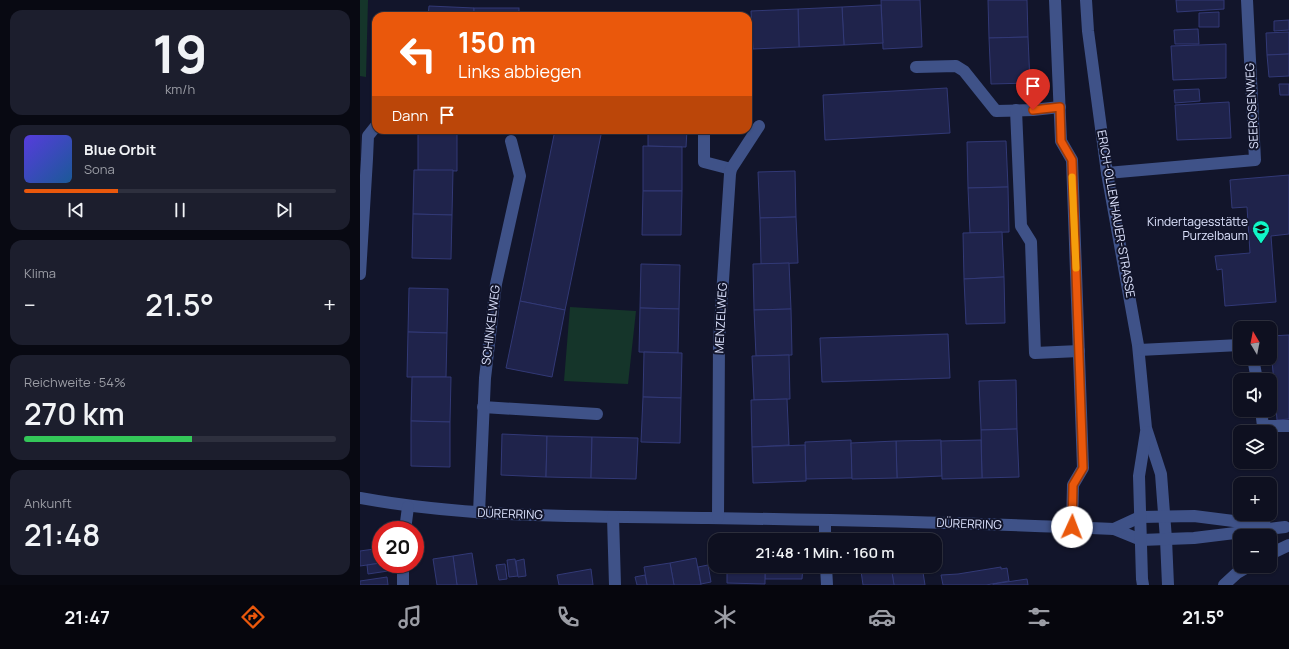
<!DOCTYPE html>
<html lang="de">
<head>
<meta charset="utf-8">
<style>
  :root { --surface:#0e1020; --page:#1c1e2d; --text:#f1f3f6; --muted:#9b9da5; --line:#2e303e; --accent:#ea580c }
  body { margin:0; font-family:Manrope,sans-serif; background:var(--page); color:var(--text); height:100vh; display:flex; flex-direction:column; font-size:15px; white-space:nowrap }
  * { box-sizing:border-box; margin:0 }
  p { font-size:13px; color:var(--muted) }
  .icon { flex:none; width:22px; height:22px; fill:none; stroke:currentColor; stroke-width:2; stroke-linecap:round; stroke-linejoin:round }
  .map { position:relative; flex:1; overflow:hidden }
  .side { display:flex; flex-direction:column; gap:10px; padding:10px; background:#080912; width:360px }
  .side>* { flex:none }
  .top-card { position:absolute; left:12px; top:12px; width:380px; height:122px; border-radius:12px; box-shadow:0 1px 3px #0004,0 0 0 1px var(--line); background:#ea580c; color:#fff; overflow:hidden }
  .needle { width:26px; rotate:350deg }
  .buttons { position:absolute; left:873px; top:321px; display:grid; gap:8px }
  .buttons a { display:grid; place-items:center; width:44px; height:44px; border-radius:8px; background:var(--surface); box-shadow:0 1px 3px #0004,0 0 0 1px var(--line); font-size:20px }
  .speed { position:absolute; left:12px; top:521px; display:flex; gap:8px; font-size:20px; font-weight:700; text-align:center }
  .speed>* { display:grid; place-content:center; width:52px; height:52px; border-radius:50%; background:var(--surface); box-shadow:0 1px 3px #0004,0 0 0 1px var(--line); line-height:1 }
  .speed .limit { border:6px solid #d22; background:#fff; color:#111 }
  .pin { position:absolute; display:grid; place-items:center; width:34px; height:34px; color:#fff; margin:-41px -17px; border-radius:50% 50% 50% 0; rotate:-45deg; box-shadow:0 0 4px #0007 }
  .pin .icon { rotate:45deg }
  .me { position:absolute; width:44px; margin:-22px; rotate:2deg; stroke-linejoin:round; filter:drop-shadow(0 0 3px #0008) }
  .turn { display:flex; align-items:center; gap:14px; height:84px; padding:0 20px; font-size:18px }
  .turn .icon { width:52px; height:52px; stroke-width:2.5 }
  .turn b { display:block; font-size:28px; line-height:34px }
  .then { display:flex; align-items:center; height:38px; padding:0 20px; background:#0003; gap:8px; font-size:15px }
  .big { font-size:30px; font-weight:600; line-height:1.1 }
  .side .tile { flex:1; display:flex; flex-direction:column; justify-content:center; gap:6px; min-width:0; padding:0 14px; border-radius:12px; background:var(--page) }
  .side .dial { align-items:center; gap:0 }
  .dial b { font-size:52px; line-height:1 }
  .song { display:flex; align-items:center; gap:12px }
  .cover { width:48px; height:48px; border-radius:6px; background:linear-gradient(135deg,hsl(250 70% 55%),hsl(210 70% 35%)) }
  .played { height:4px; border-radius:2px; background:linear-gradient(90deg,var(--accent) 30%,var(--line) 30%) }
  .keys { display:flex; justify-content:space-around; direction:ltr }
  .heat { display:flex; justify-content:space-between; align-items:center; font-size:22px; direction:ltr }
  .charge { height:6px; border-radius:3px; background:linear-gradient(90deg,#34c759 54%,var(--line) 0) }
  .trip { position:absolute; left:348px; top:533px; width:234px; height:40px; border-radius:12px; background:var(--surface); box-shadow:0 1px 3px #0004,0 0 0 1px var(--line); font-weight:600; line-height:40px; text-align:center }
  .menu { display:flex; height:64px; justify-content:space-around; align-items:center; background:#06060d; color:var(--muted) }
  .menu .icon { width:28px; height:28px }
  .menu .current { color:var(--accent) }
  .menu b { font-size:18px; color:var(--text) }
  main { display:flex; flex:1; min-height:0 }
  .map>svg:first-child { display:block }
  .green { fill:#15352a }
  .building { fill:#1f234b; stroke:#323976 }
  .lines { fill:none; stroke-linecap:round; stroke-linejoin:round }
  .minor { stroke:#3f5288; stroke-width:12 }
  .route-casing { stroke:#983908; stroke-width:10 }
  .route { stroke:#ea580c; stroke-width:7 }
  .slow { stroke:#f59e0b; stroke-width:7 }
  .labels { text-anchor:middle; stroke-width:4; stroke-linejoin:round; paint-order:stroke }
  .street-label { font-size:12px; fill:#dde3fe; stroke:#12152b }
  .poi-label { font-size:12px; fill:#dde3fe; stroke:#12152b; text-anchor:end }
</style>
</head>
<body>
<main>
<section class="side">
<div class="tile dial"><b>19</b><p>km/h</p></div>
<div class="tile">
<div class="song"><i class="cover"></i><div><b>Blue Orbit</b><p>Sona</p></div></div>
<div class="played"></div>
<div class="keys"><svg class="icon" aria-label="previous" viewBox="0 0 24 24"><path d="M18 5L8 12l10 7zM5 5v14"/></svg><svg class="icon" aria-label="pause" viewBox="0 0 24 24"><path d="M8 5v14M16 5v14"/></svg><svg class="icon" aria-label="next" viewBox="0 0 24 24"><path d="M6 5l10 7-10 7zM19 5v14"/></svg></div>
</div>
<div class="tile"><p>Klima</p>
<div class="heat"><a>−</a><b class="big">21.5°</b><a>+</a></div>
</div>
<div class="tile"><p>Reichweite · 54%</p><b class="big">270 km</b><div class="charge"></div></div>
<div class="tile"><p>Ankunft</p><b class="big">21:48</b></div>
</section>
<div class="map">
<svg width="929" height="585" viewBox="0 0 929 585">
  <rect width="100%" height="100%" fill="#12152b"/>
  <g class="green">
    <polygon points="0,0 8,0 6,77 0,76"/>
    <polygon points="210,307 276,311 268,384 204,381"/>
  </g>
  <g class="building">
    <polygon points="521,0 560,0 562,47 523,49"/>
    <polygon points="628,0 667,0 668,37 629,38"/>
    <polygon points="816,0 864,0 864,9 817,12"/>
    <polygon points="521,5 523,43 484,45 482,7"/>
    <polygon points="69,6 114,8 114,16 68,16"/>
    <polygon points="482,7 484,45 439,47 438,9"/>
    <rect x="114" y="8" width="45" height="8"/>
    <polygon points="438,9 439,47 393,49 391,11"/>
    <polygon points="859,12 859,27 839,27 839,13"/>
    <polygon points="929,20 929,30 914,31 914,21"/>
    <polygon points="838,29 839,44 815,44 814,30"/>
    <polygon points="929,32 929,54 907,55 906,33"/>
    <polygon points="668,37 670,83 631,84 629,38"/>
    <polygon points="866,44 866,78 813,80 811,46"/>
    <polygon points="929,54 929,76 909,77 907,55"/>
    <polygon points="919,84 929,84 929,95 920,95"/>
    <polygon points="587,88 590,133 465,140 463,95"/>
    <polygon points="839,89 840,101 815,103 814,90"/>
    <polygon points="869,102 871,138 817,140 815,105"/>
    <polygon points="58,130 97,130 97,171 58,170"/>
    <polygon points="195,130 242,130 205,310 160,301"/>
    <polygon points="288,130 327,130 326,147 288,146"/>
    <polygon points="646,141 648,187 608,188 607,142"/>
    <polygon points="283,146 322,147 322,191 283,191"/>
    <polygon points="54,170 93,170 92,215 53,214"/>
    <polygon points="435,171 436,217 400,218 398,172"/>
    <polygon points="929,175 929,234 911,236 916,302 865,306 862,269 857,270 855,256 890,253 887,207 872,208 870,180"/>
    <polygon points="648,187 649,232 610,233 608,188"/>
    <polygon points="283,191 322,191 321,235 282,235"/>
    <polygon points="53,214 92,215 91,259 52,258"/>
    <polygon points="436,217 438,263 401,264 400,218"/>
    <polygon points="642,232 644,277 604,279 603,233"/>
    <polygon points="429,263 431,309 394,310 393,264"/>
    <polygon points="281,264 320,265 319,309 280,308"/>
    <polygon points="644,277 645,323 606,324 604,279"/>
    <polygon points="49,288 88,289 87,333 48,332"/>
    <polygon points="160,301 205,310 192,377 146,368"/>
    <polygon points="280,308 319,309 318,353 279,352"/>
    <polygon points="431,309 432,355 396,356 394,310"/>
    <polygon points="48,332 87,333 86,377 47,377"/>
    <polygon points="588,334 590,378 462,382 460,338"/>
    <polygon points="929,335 929,419 917,420 910,336"/>
    <polygon points="284,352 322,353 321,398 283,397"/>
    <polygon points="429,355 430,399 394,400 392,356"/>
    <polygon points="52,377 91,377 90,422 51,421"/>
    <polygon points="656,380 657,429 621,430 619,381"/>
    <polygon points="283,397 321,398 320,443 281,442"/>
    <polygon points="427,399 429,445 392,447 391,400"/>
    <polygon points="51,421 90,422 90,467 51,466"/>
    <polygon points="657,429 659,477 622,478 621,430"/>
    <polygon points="142,434 187,436 186,477 141,475"/>
    <polygon points="187,436 232,437 231,478 186,477"/>
    <polygon points="232,437 278,438 276,479 231,478"/>
    <polygon points="491,440 492,478 446,479 445,442"/>
    <polygon points="581,440 582,476 537,478 536,441"/>
    <polygon points="621,440 622,478 582,479 581,441"/>
    <polygon points="536,441 537,478 492,479 491,443"/>
    <polygon points="445,445 446,481 393,483 392,447"/>
    <polygon points="21,548 21,563 0,566 0,551"/>
    <polygon points="112,553 117,585 97,585 93,556"/>
    <polygon points="93,556 97,585 77,585 73,559"/>
    <polygon points="336,558 341,585 314,585 310,563"/>
    <polygon points="155,559 158,576 149,577 147,560"/>
    <polygon points="164,559 166,576 158,577 156,561"/>
    <polygon points="21,563 21,564 27,564 28,571 8,574 7,565"/>
    <polygon points="310,563 314,585 287,585 284,567"/>
    <polygon points="145,564 147,579 139,580 136,565"/>
    <polygon points="348,565 351,582 341,584 338,567"/>
    <polygon points="405,566 443,566 442,579 405,579"/>
    <polygon points="531,566 562,566 565,585 534,585"/>
    <polygon points="531,566 534,585 503,585 501,571"/>
    <polygon points="641,567 641,569 647,568 649,581 626,585 583,585 581,575 598,574"/>
    <polygon points="367,568 405,569 405,584 367,583"/>
    <polygon points="231,569 233,585 199,585 197,575"/>
    <polygon points="285,575 287,585 277,585 275,577"/>
    <polygon points="27,577 28,585 0,585 0,581"/>
    <polygon points="667,579 668,585 633,585 633,584"/>
  </g>
  <g class="lines">
    <g class="minor">
      <polyline points="695,0 701,141 712,160 723,468 713,485 712,527"/>
      <polyline points="726,0 728,31 747,173 778,345 786,428 801,474 806,539 808,585"/>
      <polyline points="556,67 596,66 604,71 636,111 673,110 700,107"/>
      <polyline points="656,110 661,226 671,242 675,353 719,351"/>
      <polyline points="344,130 344,162 371,169"/>
      <polyline points="747,173 895,160 887,0"/>
      <polyline points="0,274 7,159 8,136 16,126"/>
      <polyline points="779,350 880,345"/>
      <polyline points="893,358 897,380"/>
      <polyline points="123,407 237,414"/>
      <polyline points="901,410 903,426 929,426"/>
      <path d="M0 498C115 519 232 516 348 518 483 520 618 523 754 529L781 540 834 538 925 527"/>
      <polyline points="119,513 125,378 136,284 160,176 151,141"/>
      <polyline points="253,517 255,585"/>
      <polyline points="358,518 359,341 370,174 371,169 399,126"/>
      <polyline points="754,529 780,517 834,516 905,525"/>
      <polyline points="45,530 48,507"/>
      <polyline points="465,540 465,520"/>
      <polyline points="910,554 929,545"/>
      <polyline points="466,566 467,585"/>
      <polyline points="43,585 43,564"/>
      <polyline points="783,585 782,579 779,476 786,432"/>
      <polyline points="864,585 877,573 889,566"/>
    </g>
  </g>
  <g class="lines">
    <g class="route-casing">
      <polyline id="route" points="673,110 700,107 701,141 712,160 723,468 713,485 712,527"/>
    </g>
    <use href="#route" class="route"/>
    <polyline class="slow" points="712,177 716,268"/>
  </g>
  <defs>
    <g id="school-pin" transform="scale(0.9)"><path d="M0 17L-7.5 6A9.5 9.5 0 1 1 7.5 6Z" fill="#10f7c8" stroke="#12152b"/><path d="M0-5L7-2L0 1L-7-2ZM-4 1L0 2.5L4 1V4Q0 6-4 4Z" fill="#111"/></g>
  </defs>
  <g fill-rule="evenodd">
    <use href="#school-pin" x="901" y="229"/>
  </g>
  <g class="labels">
    <g class="street-label">
      <text transform="translate(892 106) rotate(-93)" y="4">SEEROSENWEG</text>
      <text transform="translate(756 214) rotate(80)" y="4">ERICH-OLLENHAUER-STRASSE</text>
      <text transform="translate(361 318) rotate(-87)" y="4">MENZELWEG</text>
      <text transform="translate(131 325) rotate(-83)" y="4">SCHINKELWEG</text>
      <text transform="translate(150 514) rotate(2)" y="4">DÜRERRING</text>
      <text transform="translate(609 524) rotate(2)" y="4">DÜRERRING</text>
    </g>
    <g class="poi-label">
      <text x="888" y="226">Kindertagesstätte<tspan x="888" dy="14">Purzelbaum</tspan></text>
    </g>
  </g>
</svg>
<div class="buttons">
<a><svg class="needle" viewBox="-14 -14 28 28"><path d="M0-13l5 13h-10z" fill="#e53935"/><path d="M0 13l5-13h-10z" fill="#9b9da5"/></svg></a>
<a><svg class="icon" aria-label="sound" viewBox="0 0 24 24"><path d="M4 9h4l5-4v14l-5-4H4zM17 9q2 3 0 6"/></svg></a>
<a><svg class="icon" aria-label="layers" viewBox="0 0 24 24"><path d="M12 4l9 5-9 5-9-5zM3 14l9 5 9-5"/></svg></a>
<a>+</a>
<a>−</a>
</div>
<div class="speed"><div class="limit">20</div></div>
<div class="pin" style="left:673px;top:110px;background:#d93025"><svg class="icon" aria-label="arrive" viewBox="0 0 24 24"><path d="M6 21V4h12l-3 4 3 4H6"/></svg></div>
<svg class="me" style="left:712px;top:527px" viewBox="-20 -20 40 40"><circle r="19" fill="#fff"/><path d="M0-13L10 11 0 6-10 11z" fill="#ea580c"/></svg>
<div class="trip">21:48 · 1 Min. · 160 m</div>
<div class="top-card">
<div class="turn"><svg class="icon" aria-label="left" viewBox="0 0 24 24"><path d="M17 20v-9H6M10 6l-5 5 5 5"/></svg><div><b>150 m</b>Links abbiegen</div></div>
<div class="then">Dann<svg class="icon" aria-label="arrive" viewBox="0 0 24 24"><path d="M6 21V4h12l-3 4 3 4H6"/></svg></div>
</div>
</div>
</main>
<nav class="menu">
<b>21:47</b>
<svg class="icon current" aria-label="directions" viewBox="0 0 24 24"><path d="M12 3l9 9-9 9-9-9zM9 14v-3h6M13 9l2 2-2 2"/></svg>
<svg class="icon" aria-label="music" viewBox="0 0 24 24"><path d="M9 18V5l10-2v13"/><circle cx="6" cy="18" r="3"/><circle cx="16" cy="16" r="3"/></svg>
<svg class="icon" aria-label="phone" viewBox="0 0 24 24"><path d="M5 4h4l2 5-3 2q2 4 5 5l2-3 5 2v4C11 20 4 13 5 4z"/></svg>
<svg class="icon" aria-label="climate" viewBox="0 0 24 24"><path d="M12 3v18M4 7l16 10M4 17L20 7"/></svg>
<svg class="icon" aria-label="car" viewBox="0 0 24 24"><path d="M5 17H2v-5l4-1 3-4h7l3 4 3 1v5h-3M9 17h6M6 11h13"/><circle cx="7" cy="17" r="2"/><circle cx="17" cy="17" r="2"/></svg>
<svg class="icon" aria-label="filters" viewBox="0 0 24 24"><path d="M4 7h16M4 17h16"/><circle cx="9" cy="7" r="2"/><circle cx="15" cy="17" r="2"/></svg>
<b>21.5°</b>
</nav>
</body>
</html>
